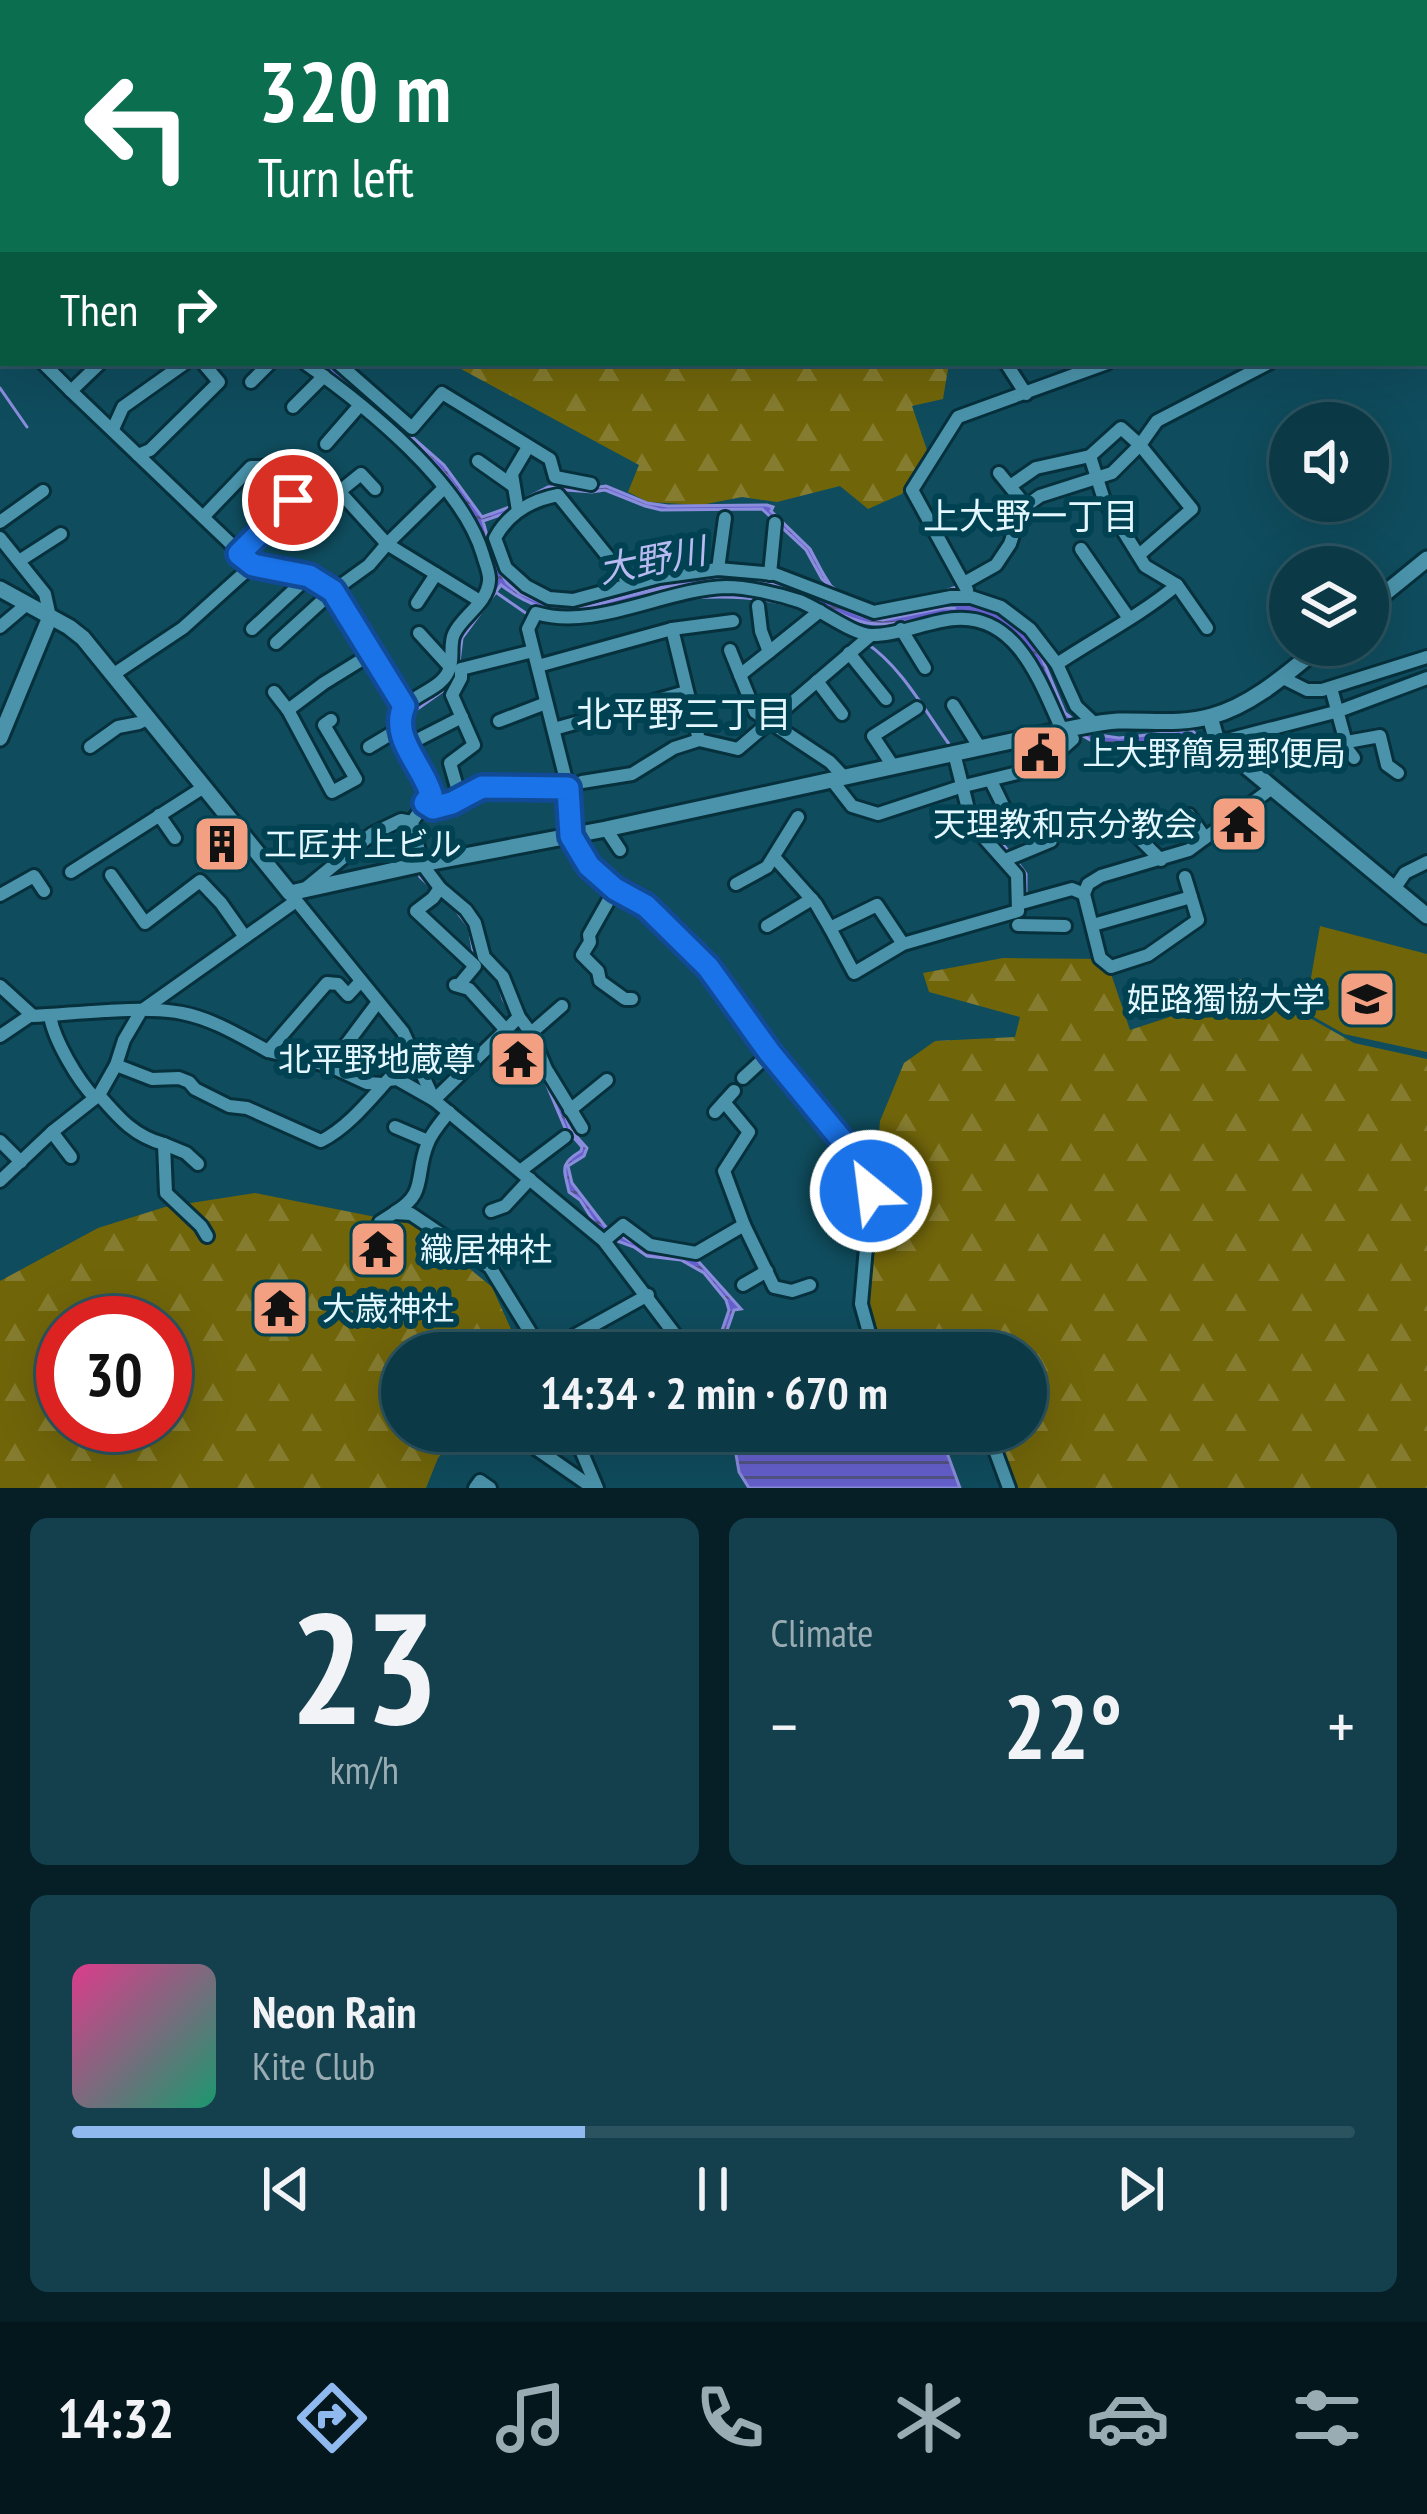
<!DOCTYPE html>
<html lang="en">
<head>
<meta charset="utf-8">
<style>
  :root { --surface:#0b3946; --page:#14404d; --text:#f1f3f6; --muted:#9aacb3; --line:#2b535f; --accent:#90b9f0 }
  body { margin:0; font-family:"PT Sans Narrow","Noto Sans JP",sans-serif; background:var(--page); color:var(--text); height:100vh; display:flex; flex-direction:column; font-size:45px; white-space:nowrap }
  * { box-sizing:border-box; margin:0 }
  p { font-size:39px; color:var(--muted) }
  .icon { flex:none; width:66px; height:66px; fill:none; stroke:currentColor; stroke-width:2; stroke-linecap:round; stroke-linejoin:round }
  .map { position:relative; height:1488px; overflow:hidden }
  .drawer { display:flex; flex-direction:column; gap:30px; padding:30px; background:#061f26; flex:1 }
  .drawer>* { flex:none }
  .banner { position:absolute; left:0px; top:0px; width:1428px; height:366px; box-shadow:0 12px 48px #0002,0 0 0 3px var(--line); background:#0b6e4f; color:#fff; overflow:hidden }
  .buttons { position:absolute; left:1269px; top:402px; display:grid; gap:24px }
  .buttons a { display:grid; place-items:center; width:120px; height:120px; border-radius:50%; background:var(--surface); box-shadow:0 12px 48px #0002,0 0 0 3px var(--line); font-size:60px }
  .speed { position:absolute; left:36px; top:1296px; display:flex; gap:24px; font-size:60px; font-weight:700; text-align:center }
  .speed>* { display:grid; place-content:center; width:156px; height:156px; border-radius:50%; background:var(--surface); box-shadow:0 12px 48px #0002,0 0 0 3px var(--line); line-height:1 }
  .speed .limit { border:18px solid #d22; background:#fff; color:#111 }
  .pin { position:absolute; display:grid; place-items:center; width:102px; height:102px; color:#fff; margin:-51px; border:6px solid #fff; border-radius:50%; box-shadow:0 3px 12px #0007 }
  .me { position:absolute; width:132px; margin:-66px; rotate:331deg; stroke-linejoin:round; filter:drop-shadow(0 0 9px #0008) }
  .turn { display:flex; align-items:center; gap:42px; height:252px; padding:0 60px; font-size:54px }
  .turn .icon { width:156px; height:156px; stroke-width:2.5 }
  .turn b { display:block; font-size:84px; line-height:102px }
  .then { display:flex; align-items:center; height:114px; padding:0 60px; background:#0003; gap:24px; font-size:45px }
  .big { font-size:90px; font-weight:700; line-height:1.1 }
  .drawer .widget { flex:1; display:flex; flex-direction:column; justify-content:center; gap:18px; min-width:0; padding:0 42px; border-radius:18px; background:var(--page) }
  .drawer .dial { align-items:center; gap:0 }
  .dial b { font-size:156px; line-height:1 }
  .song { display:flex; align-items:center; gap:36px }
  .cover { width:144px; height:144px; border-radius:18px; background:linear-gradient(135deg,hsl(330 70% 55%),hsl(160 70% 35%)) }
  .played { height:12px; border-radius:6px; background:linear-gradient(90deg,var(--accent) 40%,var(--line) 40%) }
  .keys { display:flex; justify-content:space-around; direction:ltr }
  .heat { display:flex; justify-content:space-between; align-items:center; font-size:66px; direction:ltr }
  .drawer .tiles { flex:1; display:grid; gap:30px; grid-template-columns:1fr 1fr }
  .widget:last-child { grid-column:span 2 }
  .trip { position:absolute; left:381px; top:1332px; width:666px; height:120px; border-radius:60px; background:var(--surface); box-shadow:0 12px 48px #0002,0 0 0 3px var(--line); font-weight:700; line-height:120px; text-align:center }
  .menu { display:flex; height:192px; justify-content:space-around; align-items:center; background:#04171c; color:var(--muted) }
  .menu .icon { width:84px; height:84px }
  .menu .selected { color:var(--accent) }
  .menu b { font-size:54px; color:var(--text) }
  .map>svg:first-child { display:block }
  .forest { fill:url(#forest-firs); fill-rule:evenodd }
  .green { fill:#71650a }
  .water { fill:url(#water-rules); stroke:#8a8ddc; stroke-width:3 }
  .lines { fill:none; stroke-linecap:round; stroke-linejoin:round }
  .stream { stroke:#8a8ddc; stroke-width:3 }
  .river { stroke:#6560cd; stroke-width:21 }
  .minor-casing { stroke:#06303c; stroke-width:18 }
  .tertiary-casing { stroke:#06303c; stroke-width:21 }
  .minor { stroke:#4a93ab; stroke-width:12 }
  .tertiary { stroke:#4a93ab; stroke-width:15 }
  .route-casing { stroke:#114b97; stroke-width:30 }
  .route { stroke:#1a73e8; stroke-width:21 }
  .labels { text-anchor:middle; stroke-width:12; stroke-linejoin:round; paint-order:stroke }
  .poi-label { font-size:33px; fill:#e2f7ff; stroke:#004152; text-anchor:start }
  .neighbourhood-label { font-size:36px; fill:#e2f7ff; stroke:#004152 }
  .water-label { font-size:36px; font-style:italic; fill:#b8bbf2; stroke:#004152 }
</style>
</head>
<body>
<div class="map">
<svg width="1427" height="1488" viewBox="0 0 1427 1488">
  <defs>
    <pattern id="forest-firs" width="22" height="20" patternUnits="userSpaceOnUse" patternTransform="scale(3)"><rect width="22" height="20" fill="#71650a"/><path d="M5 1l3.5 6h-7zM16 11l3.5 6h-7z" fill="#857c2f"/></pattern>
    <pattern id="water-rules" width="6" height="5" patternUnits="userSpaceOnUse" patternTransform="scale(3)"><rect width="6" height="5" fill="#6560cd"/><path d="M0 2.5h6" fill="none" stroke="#535486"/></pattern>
  </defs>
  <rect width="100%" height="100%" fill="#0f4c5d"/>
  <g class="forest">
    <polygon points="506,0 1427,0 1427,249 1425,251 1425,3 507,3"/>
    <polygon points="450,363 949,363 943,399 912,406 928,453 902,494 868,509 840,486 777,502 742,497 701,505 648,502 628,492 639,465"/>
    <polygon points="1003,958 1106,959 1130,1030 1191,1010 1241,979 1354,1043 1427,1059 1427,1488 1015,1488 994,1431 1026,1431 1026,1353 910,1353 881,1334 864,1309 880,1121 904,1063 935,1041 1015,1037 1020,1017 929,992 923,973"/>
    <path d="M255 1193 416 1225 492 1287 519 1347 515 1353H402V1431H462L438 1458 426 1488H0V1281L98 1228 165 1207ZM63 1323H165V1425H63Z"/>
  </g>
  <polygon class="green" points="1320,926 1427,954 1427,1052 1344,1034 1305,1012"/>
  <g class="water">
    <path d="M319 363H326L338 372 444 465 482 517 507 508 548 487 568 485 592 488 606 486 647 503 668 506 767 505 773 507 771 511 810 549 829 585 822 579 806 550 762 509 661 510 645 506 605 490 592 492 553 489 515 510 483 521 494 561 507 583 519 593 547 605 587 607 693 579 729 577 794 588 862 616 883 620 943 608H975L1011 623 1029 639 1042 658 1065 713 1092 734 1119 738 1192 730 1198 737C1168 737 1125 751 1098 743 1038 725 1055 632 978 614 944 606 912 626 878 624 852 624 826 605 801 596 773 585 741 581 711 582 630 584 579 646 501 585L462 638 458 671 450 686 406 717 407 728 434 782 413 818 418 857 466 913 502 979 561 1102 570 1129 587 1148 584 1156 568 1166 572 1183 605 1226 630 1241 698 1261 741 1309 734 1310C728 1327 724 1348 705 1353L719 1339 729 1310 726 1300 704 1273 681 1260 647 1256 634 1247 617 1241 599 1230 580 1200 569 1192C564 1169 559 1164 581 1151L582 1147 565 1128 529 1043 503 999 497 978 474 956 469 927 457 912 420 877 415 861 410 815 426 791 403 731 404 712C415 705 434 696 441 685 450 670 449 649 459 633 468 619 487 605 489 588 503 501 381 410 319 363Z"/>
    <polygon points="732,1431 939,1431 960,1488 749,1488 739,1472"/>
  </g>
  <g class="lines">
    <g class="stream">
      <polyline points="0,20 3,20"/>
      <polyline points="0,388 27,427"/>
      <polyline points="822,572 831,586 839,592"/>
      <polyline points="494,591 530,616"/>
      <polyline points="940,593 959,586"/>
      <path d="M691 598C732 595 773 597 811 613"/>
      <polyline points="545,621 577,623"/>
      <polyline points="841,629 857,640"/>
      <path d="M866 643C901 666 925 711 949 744"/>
      <polyline points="964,762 967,780"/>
      <polyline points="971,796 979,814 1009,852"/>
      <polyline points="1015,859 1026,874 1026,894"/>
    </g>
    <path class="river" d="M966 610C984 611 1016 627 1027 641"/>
    <g class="minor-casing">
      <g id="minor">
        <polyline points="35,0 37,3"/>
        <polyline points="133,0 135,3"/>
        <polyline points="201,0 203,3"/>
        <polyline points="87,3 91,0"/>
        <polyline points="223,3 229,0"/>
        <polyline points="363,3 366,0"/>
        <polyline points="0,98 3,101"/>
        <polyline points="0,124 3,127"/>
        <polyline points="0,247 3,248"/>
        <polyline points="1425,251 1427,250"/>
        <polyline points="0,304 3,304"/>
        <polyline points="0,321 3,324"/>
        <polyline points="43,363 71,391 100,363"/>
        <path d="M305 363C365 405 462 483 483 555 485 563 490 573 489 581 487 604 462 616 454 634 449 644 454 659 449 670 440 693 404 694 399 719 396 740 424 773 431 794L412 822 422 864 440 888 466 910 475 923 484 957 503 977 519 1017 531 1033 546 1069 582 1128"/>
        <polyline points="338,363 412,428 442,393 550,459 555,477 591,484"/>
        <polyline points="1006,363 1026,394"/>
        <polyline points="251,382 270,363"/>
        <polyline points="71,391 138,455 150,450 219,382 203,363"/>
        <polyline points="293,407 324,376"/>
        <polyline points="113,429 123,407 185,363"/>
        <polyline points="326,444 360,405"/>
        <polyline points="138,455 253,565 309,576 333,591 404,706"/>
        <polyline points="1090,456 1104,500 1145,566 1177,585 1207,628"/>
        <polyline points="478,461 512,485"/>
        <polyline points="999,473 1026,506"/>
        <polyline points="1010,486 1036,468 1090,456 1121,428 1140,445 1192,509 1139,555"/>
        <polyline points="340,491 361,474 375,489"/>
        <polyline points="518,511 512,474 528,447"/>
        <polyline points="203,517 251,467 262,467 293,499"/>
        <polyline points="0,522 43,491"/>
        <polyline points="0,538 45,594 50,617"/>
        <polyline points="1081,549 1128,617"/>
        <polyline points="240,554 317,476 328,479 387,544 444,488"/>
        <polyline points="19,561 61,534"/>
        <polyline points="718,569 725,518"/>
        <polyline points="770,574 775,523"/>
        <polyline points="964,583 996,565 1010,544 1018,519 1026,506 1040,496 1112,473 1140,445 1157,421 1269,363"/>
        <path d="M630 584 558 495C531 500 508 514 495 538L506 568 526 586 549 598 573 600 659 577 718 569 775 574 874 612 951 597H971L1001 607 1030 629 1057 664 1076 706 1095 724"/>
        <polyline points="967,590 912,490 958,417 1107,363"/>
        <polyline points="417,603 436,574"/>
        <polyline points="758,606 761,631 769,652 740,675 755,712 830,762 843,776"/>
        <polyline points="0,627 27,604"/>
        <polyline points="252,629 309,576"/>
        <polyline points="672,629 733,621"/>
        <polyline points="901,629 925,668"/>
        <polyline points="419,633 450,667"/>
        <polyline points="276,643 333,591 369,565 387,544 480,601"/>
        <polyline points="730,650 740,675"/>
        <polyline points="769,652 820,611"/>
        <polyline points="849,653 886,699"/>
        <path d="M1057 664C1096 638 1141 615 1177 585"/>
        <polyline points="538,666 672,629 699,740"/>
        <polyline points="114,674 183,628 253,565"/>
        <polyline points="1281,677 1307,690 1322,690 1427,657"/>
        <polyline points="817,681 842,714"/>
        <polyline points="1331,688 1348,750 1354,758"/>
        <polyline points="274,692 288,710 332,792 356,779 324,725 331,720"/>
        <polyline points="953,705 980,748"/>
        <polyline points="288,710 324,683 371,654"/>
        <polyline points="499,721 546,703"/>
        <polyline points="554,729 686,692"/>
        <polyline points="419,739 462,717"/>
        <polyline points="1219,742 1339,711 1427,678"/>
        <polyline points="1347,742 1380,736 1387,765 1398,773"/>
        <polyline points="90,747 118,727 139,723 149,718"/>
        <polyline points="369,747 399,729"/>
        <polyline points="893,766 873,736 917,708"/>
        <path d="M831 779 852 806 878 814 960 787 1026 771 1052 758 1073 739 1062 730C1041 684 1018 614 955 619 928 621 900 635 873 635 854 636 819 608 799 601 778 594 747 587 726 587 664 589 595 631 536 613L528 629 568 788 571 836 588 865 615 889 646 906 708 967 770 1053 869 1173 871 1191 861 1304 871 1340"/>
        <polyline points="991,781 1013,826"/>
        <polyline points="460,798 450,763 474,745 452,695 461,678 461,669 533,651"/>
        <polyline points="425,803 433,808 452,803 482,787 568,788 582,782 632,774 674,748 699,740 738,749 870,636"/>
        <polyline points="159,815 175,838"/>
        <polyline points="1189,815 1205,838"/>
        <polyline points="1126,825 1161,860"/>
        <polyline points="606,829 620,850"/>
        <polyline points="774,857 816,904 830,928"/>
        <polyline points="1005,860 1051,841"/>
        <polyline points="71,872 204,787"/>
        <polyline points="111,875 145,923 200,881 221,903 245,937"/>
        <polyline points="1185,877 1198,920 1148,955 1111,967 1100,958 1084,894 1088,884 1101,876 1189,850 1272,788"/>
        <polyline points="736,884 767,867 798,817"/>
        <polyline points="306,888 372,834 401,820 412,822"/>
        <polyline points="440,888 433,898 416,911 475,966 460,984"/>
        <polyline points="615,889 589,935 590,942 582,955 598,971 600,981 625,999 632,999"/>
        <polyline points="1394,889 1405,873 1427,862"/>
        <polyline points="290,893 403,1032 434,1100 604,1241 689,1353"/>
        <polyline points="0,895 34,876 44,891"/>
        <polyline points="1018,904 1072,889 1084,894"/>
        <polyline points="1018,925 1065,926"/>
        <polyline points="1093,925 1191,897"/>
        <polyline points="767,926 812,899"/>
        <polyline points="903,944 877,905 830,928 854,973 903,944 1018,911 1017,875 985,839 969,813 954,753"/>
        <polyline points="455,985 469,989 505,1029"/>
        <path d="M0 986 33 1016C75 1014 142 1005 182 1013 213 1019 240 1036 268 1051L327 983 338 984 348 995 361 981"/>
        <path d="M50 1016C54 1040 78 1081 95 1098"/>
        <polyline points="531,1033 562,1006"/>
        <polyline points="0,1036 31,1015"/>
        <polyline points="268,1051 330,1066 367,1083 383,1084"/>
        <path d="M116 1065 152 1079 179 1078 189 1082 195 1089 229 1106 247 1108 321 1141C358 1122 381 1082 413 1055"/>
        <polyline points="330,1066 378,1002"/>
        <polyline points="743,1078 770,1053"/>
        <polyline points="388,1080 397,1079 434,1100 519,1017"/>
        <path d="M99 1095C119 1118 134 1136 164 1144L166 1193 201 1226 207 1236"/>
        <polyline points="724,1102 749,1132 724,1171 744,1225 774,1287 792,1291 810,1285"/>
        <polyline points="570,1110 607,1080"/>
        <polyline points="715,1112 734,1091"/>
        <polyline points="395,1127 428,1141"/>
        <polyline points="52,1132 71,1157"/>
        <polyline points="0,1141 21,1162"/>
        <polyline points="164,1144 186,1153 198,1164"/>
        <polyline points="520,1171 565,1137"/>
        <polyline points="0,1181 52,1132 99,1095 116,1065 124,1040 141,1011 296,901"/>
        <polyline points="491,1211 505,1206 530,1179"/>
        <path d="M395 1212C427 1194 415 1175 427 1145 431 1133 441 1122 449 1112"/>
        <polyline points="380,1222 394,1213 411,1214 490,1267 538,1345 553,1352"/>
        <polyline points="604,1241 623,1225 650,1245 696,1253 744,1225"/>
        <polyline points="743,1285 767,1271"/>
        <polyline points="553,1353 556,1346 648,1295"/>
        <polyline points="801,1353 827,1341 871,1340 892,1353"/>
        <polyline points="511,1431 593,1488"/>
        <polyline points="573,1431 597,1488"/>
        <polyline points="988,1431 1009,1488"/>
        <polyline points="475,1488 480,1481 490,1488"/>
      </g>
    </g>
    <g class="tertiary-casing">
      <g id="tertiary">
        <path d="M0 589 69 627 83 638 290 893 422 864 606 829 1062 730C1080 727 1099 722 1118 721 1149 720 1181 725 1212 716 1253 705 1290 671 1322 645"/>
        <polyline points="1368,607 1427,559"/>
        <polyline points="1210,717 1216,738 1223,747 1427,916"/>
        <polyline points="0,738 50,617"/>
      </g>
    </g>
    <use href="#minor" class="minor"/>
    <use href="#tertiary" class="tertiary"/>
  </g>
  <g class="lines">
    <g class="route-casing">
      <path id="route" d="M293 500 239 554 253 565 309 576 333 591 404 706C390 738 422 764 431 794L425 803 433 808 452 803 482 787 568 788 571 836 589 866 615 889 646 906 708 967 770 1053 869 1173 871 1191"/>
    </g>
    <use href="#route" class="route"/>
  </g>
  <defs>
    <g id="civic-square" transform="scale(3)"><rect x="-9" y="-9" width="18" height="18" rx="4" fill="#f2a081" stroke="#004152"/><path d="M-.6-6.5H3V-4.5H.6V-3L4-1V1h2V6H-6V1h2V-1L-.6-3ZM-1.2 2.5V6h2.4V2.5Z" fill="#111"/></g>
    <g id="temple-square" transform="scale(3)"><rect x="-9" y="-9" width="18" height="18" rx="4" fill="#f2a081" stroke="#004152"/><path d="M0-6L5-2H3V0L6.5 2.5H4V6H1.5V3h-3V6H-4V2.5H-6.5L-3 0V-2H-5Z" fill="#111"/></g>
    <g id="building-square" transform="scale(3)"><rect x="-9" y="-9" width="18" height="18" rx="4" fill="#f2a081" stroke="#004152"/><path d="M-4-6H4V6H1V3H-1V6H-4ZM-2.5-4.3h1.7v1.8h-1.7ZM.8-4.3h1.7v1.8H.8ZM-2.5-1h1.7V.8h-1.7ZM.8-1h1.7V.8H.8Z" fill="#111"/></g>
    <g id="university-square" transform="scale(3)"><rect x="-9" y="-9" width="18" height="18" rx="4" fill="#f2a081" stroke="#004152"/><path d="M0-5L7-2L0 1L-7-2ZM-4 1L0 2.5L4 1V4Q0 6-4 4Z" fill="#111"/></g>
  </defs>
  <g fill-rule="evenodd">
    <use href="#civic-square" x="1040" y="753"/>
    <use href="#temple-square" x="1239" y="824"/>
    <use href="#building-square" x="222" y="844"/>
    <use href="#university-square" x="1367" y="999"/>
    <use href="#temple-square" x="518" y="1059"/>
    <use href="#temple-square" x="378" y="1249"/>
    <use href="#temple-square" x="280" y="1308"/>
  </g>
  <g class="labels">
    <g class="poi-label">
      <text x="1082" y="765">上大野簡易郵便局</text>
      <text x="1197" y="836" text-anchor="end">天理教和京分教会</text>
      <text x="264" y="856">工匠井上ビル</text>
      <text x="1325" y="1011" text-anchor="end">姫路獨協大学</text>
      <text x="476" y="1071" text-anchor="end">北平野地蔵尊</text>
      <text x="420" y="1261">織居神社</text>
      <text x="322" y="1320">大歳神社</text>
    </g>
    <g class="neighbourhood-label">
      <text x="1031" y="529">上大野一丁目</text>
      <text x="684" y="727">北平野三丁目</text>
    </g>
    <g class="water-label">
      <text transform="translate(652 560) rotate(-11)" y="13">大野川</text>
    </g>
  </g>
</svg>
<div class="buttons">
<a><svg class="icon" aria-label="sound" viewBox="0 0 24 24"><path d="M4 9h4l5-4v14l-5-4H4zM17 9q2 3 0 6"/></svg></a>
<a><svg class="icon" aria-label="layers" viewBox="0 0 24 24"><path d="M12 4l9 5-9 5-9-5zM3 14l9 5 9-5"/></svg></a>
</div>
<div class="speed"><div class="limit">30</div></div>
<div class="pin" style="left:293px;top:500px;background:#d93025"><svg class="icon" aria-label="arrive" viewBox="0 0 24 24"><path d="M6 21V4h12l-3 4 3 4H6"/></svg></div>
<svg class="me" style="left:871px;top:1191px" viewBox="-20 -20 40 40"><circle r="17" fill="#1a73e8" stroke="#fff" stroke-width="3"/><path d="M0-11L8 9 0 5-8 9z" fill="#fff"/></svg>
<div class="trip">14:34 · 2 min · 670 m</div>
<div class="banner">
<div class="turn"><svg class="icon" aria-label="left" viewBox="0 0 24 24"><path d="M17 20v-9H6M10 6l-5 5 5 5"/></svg><div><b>320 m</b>Turn left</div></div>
<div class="then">Then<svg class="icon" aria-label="right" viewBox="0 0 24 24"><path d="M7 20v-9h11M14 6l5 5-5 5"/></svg></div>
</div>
</div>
<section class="drawer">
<div class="tiles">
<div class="widget dial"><b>23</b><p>km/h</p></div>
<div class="widget"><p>Climate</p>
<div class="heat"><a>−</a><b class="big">22°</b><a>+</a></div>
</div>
<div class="widget">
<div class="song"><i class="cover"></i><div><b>Neon Rain</b><p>Kite Club</p></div></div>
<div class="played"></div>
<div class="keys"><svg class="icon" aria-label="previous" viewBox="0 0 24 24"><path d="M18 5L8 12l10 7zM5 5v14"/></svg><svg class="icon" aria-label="pause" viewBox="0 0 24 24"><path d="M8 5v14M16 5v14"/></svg><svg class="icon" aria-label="next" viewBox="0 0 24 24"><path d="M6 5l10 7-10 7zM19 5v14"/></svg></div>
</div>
</div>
</section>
<nav class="menu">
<b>14:32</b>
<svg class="icon selected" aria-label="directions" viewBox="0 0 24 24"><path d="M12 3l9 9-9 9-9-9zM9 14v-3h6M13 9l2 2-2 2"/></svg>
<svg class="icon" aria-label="music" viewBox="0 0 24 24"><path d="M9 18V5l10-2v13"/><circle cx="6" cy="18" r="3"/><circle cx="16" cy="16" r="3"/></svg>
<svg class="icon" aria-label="phone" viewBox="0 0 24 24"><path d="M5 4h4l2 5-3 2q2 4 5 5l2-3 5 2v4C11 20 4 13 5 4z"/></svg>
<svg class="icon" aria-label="climate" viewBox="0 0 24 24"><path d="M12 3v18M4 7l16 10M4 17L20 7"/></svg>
<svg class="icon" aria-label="car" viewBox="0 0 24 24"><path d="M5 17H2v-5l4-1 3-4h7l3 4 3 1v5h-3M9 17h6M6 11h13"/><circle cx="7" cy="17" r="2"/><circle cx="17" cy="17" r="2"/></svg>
<svg class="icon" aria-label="filters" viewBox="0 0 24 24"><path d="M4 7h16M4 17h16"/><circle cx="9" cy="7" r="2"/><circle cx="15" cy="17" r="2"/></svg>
</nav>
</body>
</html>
